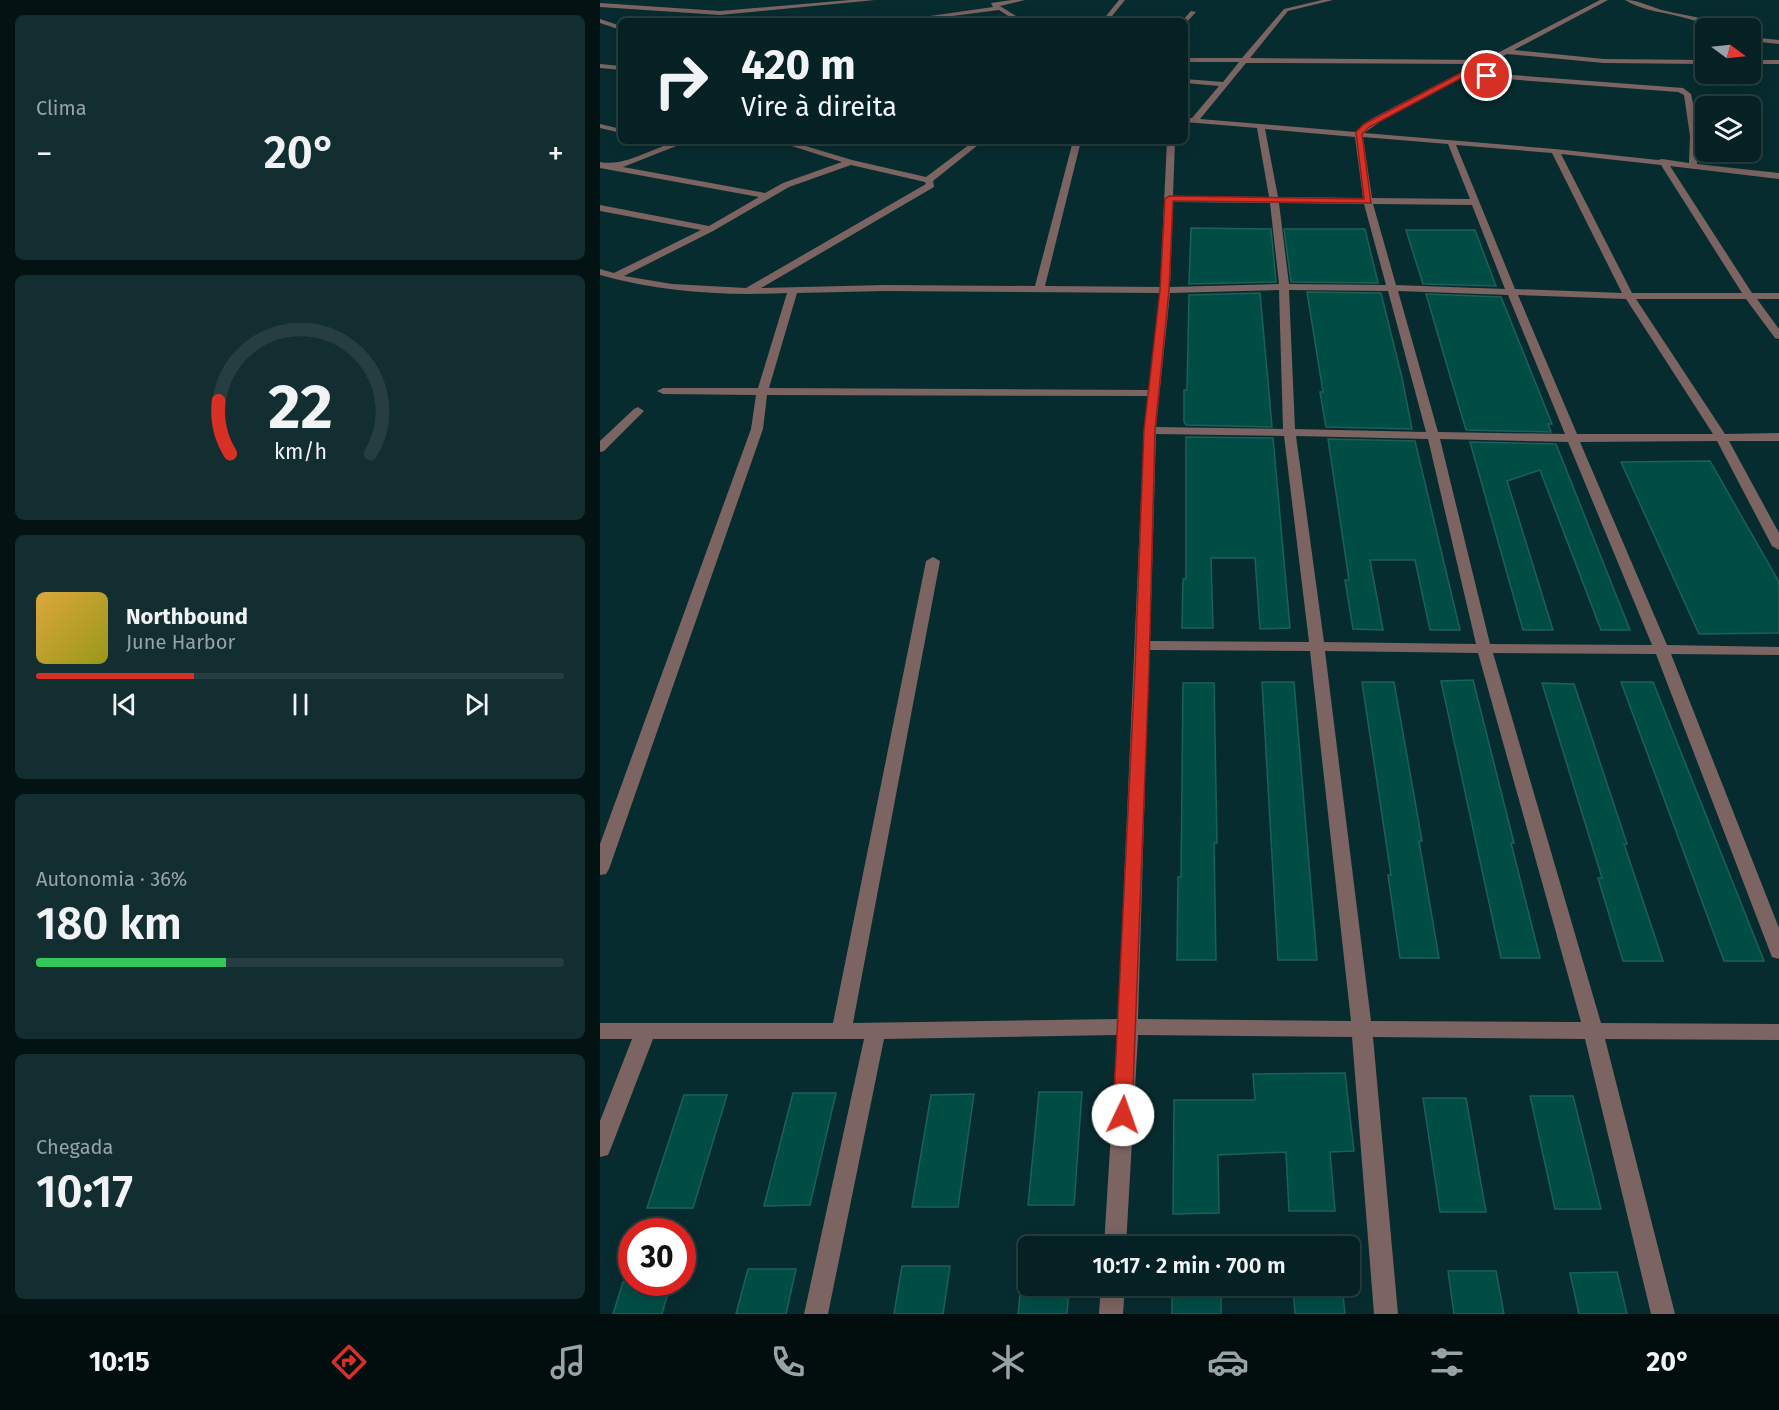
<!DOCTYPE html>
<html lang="pt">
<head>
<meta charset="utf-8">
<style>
  :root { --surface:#052123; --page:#132e30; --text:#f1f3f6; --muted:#97a3a6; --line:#263e41; --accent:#d93025 }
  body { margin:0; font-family:"Fira Sans",sans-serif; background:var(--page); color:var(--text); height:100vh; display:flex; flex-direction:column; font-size:22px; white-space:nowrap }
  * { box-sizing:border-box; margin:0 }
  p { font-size:20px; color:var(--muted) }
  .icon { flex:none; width:33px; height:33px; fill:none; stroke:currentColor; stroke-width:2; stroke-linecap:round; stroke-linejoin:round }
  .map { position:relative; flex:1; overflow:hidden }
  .panel { display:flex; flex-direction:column; gap:15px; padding:15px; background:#031213; width:600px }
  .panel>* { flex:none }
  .top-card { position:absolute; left:18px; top:18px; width:570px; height:126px; border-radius:9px; box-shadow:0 3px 15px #0003,0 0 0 2px var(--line); background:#052123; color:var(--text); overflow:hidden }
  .needle { width:39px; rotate:105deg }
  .controls { position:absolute; left:1095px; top:18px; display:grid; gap:12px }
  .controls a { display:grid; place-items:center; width:66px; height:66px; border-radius:9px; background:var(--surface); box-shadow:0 3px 15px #0003,0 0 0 2px var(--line); font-size:30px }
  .speed { position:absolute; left:18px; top:1218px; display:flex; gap:12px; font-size:30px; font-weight:700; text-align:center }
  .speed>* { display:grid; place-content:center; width:78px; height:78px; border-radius:50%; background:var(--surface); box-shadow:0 3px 15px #0003,0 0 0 2px var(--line); line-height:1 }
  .speed .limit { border:9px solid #d22; background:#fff; color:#111 }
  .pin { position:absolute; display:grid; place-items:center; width:51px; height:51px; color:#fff; margin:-26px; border:3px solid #fff; border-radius:50%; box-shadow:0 2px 6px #0007 }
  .me { position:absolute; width:66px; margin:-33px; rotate:3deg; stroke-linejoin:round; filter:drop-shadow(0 0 4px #0008) }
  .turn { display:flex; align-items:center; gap:21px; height:126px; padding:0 24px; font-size:27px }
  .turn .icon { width:78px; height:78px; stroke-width:2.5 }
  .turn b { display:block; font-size:42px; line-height:51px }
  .big { font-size:45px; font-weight:600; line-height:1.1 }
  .panel .card { flex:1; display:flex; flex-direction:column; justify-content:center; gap:9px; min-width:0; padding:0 21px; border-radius:9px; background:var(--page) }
  .panel .dial { align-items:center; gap:0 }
  .dial svg { height:156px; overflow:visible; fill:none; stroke:var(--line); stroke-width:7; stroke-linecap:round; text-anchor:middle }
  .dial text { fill:var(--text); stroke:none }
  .song { display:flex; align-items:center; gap:18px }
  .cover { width:72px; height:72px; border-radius:9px; background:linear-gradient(135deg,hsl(40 70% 55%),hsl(60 70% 35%)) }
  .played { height:6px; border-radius:3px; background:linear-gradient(90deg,var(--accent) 30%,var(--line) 30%) }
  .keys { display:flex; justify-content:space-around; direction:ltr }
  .heat { display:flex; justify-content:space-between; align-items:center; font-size:33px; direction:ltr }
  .charge { height:9px; border-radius:4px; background:linear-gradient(90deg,#34c759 36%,var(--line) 0) }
  .trip { position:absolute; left:418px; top:1236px; width:342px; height:60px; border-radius:9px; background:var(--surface); box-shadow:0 3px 15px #0003,0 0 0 2px var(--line); font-weight:600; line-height:60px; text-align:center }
  .dock { display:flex; height:96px; justify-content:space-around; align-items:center; background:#020d0e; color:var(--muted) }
  .dock .icon { width:42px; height:42px }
  .dock .on { color:var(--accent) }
  .dock b { font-size:27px; color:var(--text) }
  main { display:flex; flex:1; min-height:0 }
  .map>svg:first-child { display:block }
  .building { fill:#004d46; stroke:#1c6059; stroke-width:1.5 }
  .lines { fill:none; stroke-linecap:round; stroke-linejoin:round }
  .street { fill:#7b6461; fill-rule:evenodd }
  .route { fill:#d93025; stroke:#8d1f18; stroke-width:1.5 }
</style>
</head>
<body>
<main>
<section class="panel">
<div class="card"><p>Clima</p>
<div class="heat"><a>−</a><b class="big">20°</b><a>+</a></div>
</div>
<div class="card dial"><svg viewBox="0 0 100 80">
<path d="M14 69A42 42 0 1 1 86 69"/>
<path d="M14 69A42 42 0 0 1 8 42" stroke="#d93025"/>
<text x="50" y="56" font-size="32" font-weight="700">22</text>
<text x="50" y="72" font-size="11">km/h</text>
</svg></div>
<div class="card">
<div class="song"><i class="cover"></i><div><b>Northbound</b><p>June Harbor</p></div></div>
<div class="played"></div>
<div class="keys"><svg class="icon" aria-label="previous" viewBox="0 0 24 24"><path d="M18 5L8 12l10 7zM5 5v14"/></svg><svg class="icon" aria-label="pause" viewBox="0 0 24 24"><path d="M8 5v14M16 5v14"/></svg><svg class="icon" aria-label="next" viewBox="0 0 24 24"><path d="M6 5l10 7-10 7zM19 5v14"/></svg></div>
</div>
<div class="card"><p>Autonomia · 36%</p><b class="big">180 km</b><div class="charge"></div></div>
<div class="card"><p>Chegada</p><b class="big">10:17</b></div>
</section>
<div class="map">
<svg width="1179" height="1314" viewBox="0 0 1179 1314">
  <rect width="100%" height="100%" fill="#072c2f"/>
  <g class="building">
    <polygon points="591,228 671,229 676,282 589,284"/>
    <polygon points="684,229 765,229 778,283 691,282"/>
    <polygon points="806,230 875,230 896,286 823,284"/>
    <polygon points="707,292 781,293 802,378 812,429 726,427 720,392 723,392"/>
    <polygon points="660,293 672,427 586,425 584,422 584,390 587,390 589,295"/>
    <polygon points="826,294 901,297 952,424 948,424 951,432 866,430"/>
    <polygon points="586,437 673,438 690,628 660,629 655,558 611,558 613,628 582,628 583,579 586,579"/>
    <polygon points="728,439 815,441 860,630 830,630 815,560 770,560 783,630 753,629 745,580 749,580"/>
    <polygon points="870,442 956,444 1030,630 1001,630 940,470 907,481 953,630 923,630"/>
    <polygon points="1110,461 1179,582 1179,633 1099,634 1021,462"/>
    <polygon points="873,680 914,843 911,843 940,958 901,958 841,681"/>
    <polygon points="662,682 694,682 717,960 678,960"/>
    <polygon points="762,682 794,682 822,841 819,841 839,958 800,958 788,875 791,875"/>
    <polygon points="1021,682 1053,682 1164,961 1124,961"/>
    <polygon points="583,683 614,683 617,843 614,843 616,960 577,960 578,877 581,877"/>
    <polygon points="942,683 974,684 1027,844 1024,844 1063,961 1023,961 998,878 1002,878"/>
    <polygon points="745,1073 754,1151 730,1152 735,1211 689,1211 686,1152 618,1155 619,1213 573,1214 574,1100 655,1100 653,1074"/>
    <polygon points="439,1092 482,1092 474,1205 428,1205"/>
    <polygon points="193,1093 236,1093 210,1205 164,1206"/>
    <polygon points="374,1094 358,1207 312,1207 331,1095"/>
    <polygon points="84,1095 127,1095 93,1208 47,1208"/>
    <polygon points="930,1096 973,1096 1001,1209 955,1209"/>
    <polygon points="823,1098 866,1098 886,1212 840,1212"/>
    <polygon points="302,1266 350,1266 343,1314 294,1314"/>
    <polygon points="148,1269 196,1269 186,1314 136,1314"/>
    <polygon points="848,1271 896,1271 904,1314 854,1314"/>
    <polygon points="1017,1272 1027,1314 979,1314 970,1273"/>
    <polygon points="23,1282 71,1282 62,1314 13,1314"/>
    <polygon points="421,1286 469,1286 467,1314 418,1314"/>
    <rect x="572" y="1286" width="49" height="28"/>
    <polygon points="693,1286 742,1286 745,1314 695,1314"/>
  </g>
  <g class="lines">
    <g class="street">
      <polygon points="250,0 275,0 120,15 0,7 0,3 120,11"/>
      <polygon points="412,0 425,0 400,6 424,21 416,21 399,10 313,21 295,21 393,7 391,3"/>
      <polygon points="519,0 525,0 508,21 502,21"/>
      <path d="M722 0H733L688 11 650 58 884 60 1000 0H1008L914 50 1004 59 1106 60V64L1004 63 907 54 872 72 1083 88 1091 94C1096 118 1100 140 1097 164L1179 173V179L1070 166 1152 293H1179V299H1157L1179 329V339L1175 338 1146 299H1036L1125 434 1179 433V441H1129L1179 533V550L1172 546 1117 441 980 442 1067 645 1179 647V655L1071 654 1179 928V959L1172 957 1170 952 1056 654 893 653 1001 1023 1179 1024V1040L1005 1039 1075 1314H1051L985 1039 773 1037 798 1314H774L752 1037 538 1035 526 1246H504L517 1035 284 1039 228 1314H204L264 1039H53L11 1148 8 1155 0 1157V1121L32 1039H0V1023H233L326 561 333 557 340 561 253 1023 518 1019 544 430 548 396 167 395 163 429 9 869 6 874 0 875V844L151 429 156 395 63 394 57 391 63 388H158L187 293C123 296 61 292 0 275V269L14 273 101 230 0 211V205L109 226 159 197 0 168V162C30 168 58 141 89 141L23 167 165 193 183 183 242 162 176 141H189L252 160 326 177 374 141H383L333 181 334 187 161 288 285 285 435 286 473 141H481L445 286 560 287 567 141H575L573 196 669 197 657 128 585 122V118H592L619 86 585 83V79L623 82 639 62H585V58H642L684 9ZM646 63 877 64 775 117 763 124 756 132 600 119ZM865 76 1078 92 1084 95 1090 136 1089 163 1062 159 1058 160 955 149 764 133 781 121ZM665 129 755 137 763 198 678 197ZM763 137 848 144 870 199 772 198ZM856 145 952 153 1022 293 915 289ZM961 154 1061 165 1142 293H1032ZM251 165 325 182 326 184 146 288 72 284 24 276 113 231 189 187ZM573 202 670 203 679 284 570 287ZM679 203 764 204 786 285 689 284ZM773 204 872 205 905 289 796 285ZM679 290 683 429 556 427 570 293ZM689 290 788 291 826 432 695 429ZM285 291 560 293 549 390 169 388 197 293ZM798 291 908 295 965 434 838 432ZM918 295 1026 299 1113 434H977ZM556 434 684 436 709 642 550 641ZM696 436 828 439 876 644 724 642ZM840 439 968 442 1052 645 890 644ZM549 650 710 651 751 1021 538 1019ZM725 651 878 653 981 1022 771 1021Z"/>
      <path d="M1025 0C1040 0 1052 8 1066 11 1086 16 1108 17 1125 28 1113 29 1101 22 1089 19 1067 12 1044 12 1025 0Z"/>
      <polygon points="591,11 596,12 585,24 585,21 582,21"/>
      <polygon points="0,19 21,26 21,30 0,23"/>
      <polygon points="1150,37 1179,40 1179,44 1150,41"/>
      <rect x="1150" y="60" width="29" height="4"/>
      <polygon points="0,64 21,66 21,70 0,68"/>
      <polygon points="0,124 21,129 21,133 0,128"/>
      <polygon points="38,407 44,411 4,451 0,452 0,441 34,409"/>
      <polygon points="501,1286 525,1286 523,1314 499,1314"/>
    </g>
  </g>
  <polygon class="route" points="861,73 890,76 887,78 865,76 769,127 762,134 771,203 573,201 569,290 555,430 549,669 532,1115 530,1121 523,1123 516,1121 513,1115 535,669 544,430 560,290 565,199 569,196 764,199 756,132 764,124"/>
</svg>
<div class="controls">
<a><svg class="needle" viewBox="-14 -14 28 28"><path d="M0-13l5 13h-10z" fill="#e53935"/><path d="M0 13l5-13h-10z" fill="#97a3a6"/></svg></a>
<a><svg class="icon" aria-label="layers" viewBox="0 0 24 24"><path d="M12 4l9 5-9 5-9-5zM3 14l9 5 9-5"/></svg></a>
</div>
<div class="speed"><div class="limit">30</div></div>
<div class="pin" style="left:887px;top:76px;background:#d93025"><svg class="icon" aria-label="arrive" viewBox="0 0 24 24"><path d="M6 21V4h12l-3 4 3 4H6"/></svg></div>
<svg class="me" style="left:523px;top:1115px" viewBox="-20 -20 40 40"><circle r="19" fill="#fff"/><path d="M0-13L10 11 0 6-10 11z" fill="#d93025"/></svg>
<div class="trip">10:17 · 2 min · 700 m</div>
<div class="top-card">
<div class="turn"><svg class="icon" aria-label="right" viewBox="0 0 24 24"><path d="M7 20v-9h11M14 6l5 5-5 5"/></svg><div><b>420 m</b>Vire à direita</div></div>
</div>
</div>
</main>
<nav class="dock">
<b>10:15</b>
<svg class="icon on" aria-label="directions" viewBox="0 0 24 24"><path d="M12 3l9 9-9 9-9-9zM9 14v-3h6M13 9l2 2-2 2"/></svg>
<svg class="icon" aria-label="music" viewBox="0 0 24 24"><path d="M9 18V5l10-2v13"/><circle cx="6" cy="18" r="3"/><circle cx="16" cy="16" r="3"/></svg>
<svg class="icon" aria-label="phone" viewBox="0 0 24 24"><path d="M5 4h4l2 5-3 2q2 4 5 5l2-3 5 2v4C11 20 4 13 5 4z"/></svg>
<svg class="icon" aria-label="climate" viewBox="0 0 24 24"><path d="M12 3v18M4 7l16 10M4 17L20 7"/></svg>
<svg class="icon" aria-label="car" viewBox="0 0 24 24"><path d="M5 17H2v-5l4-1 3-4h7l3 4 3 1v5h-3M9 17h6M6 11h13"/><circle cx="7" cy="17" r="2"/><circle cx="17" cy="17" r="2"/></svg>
<svg class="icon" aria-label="filters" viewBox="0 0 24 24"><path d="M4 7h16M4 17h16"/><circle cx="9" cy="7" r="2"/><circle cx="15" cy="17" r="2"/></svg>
<b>20°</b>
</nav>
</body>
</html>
